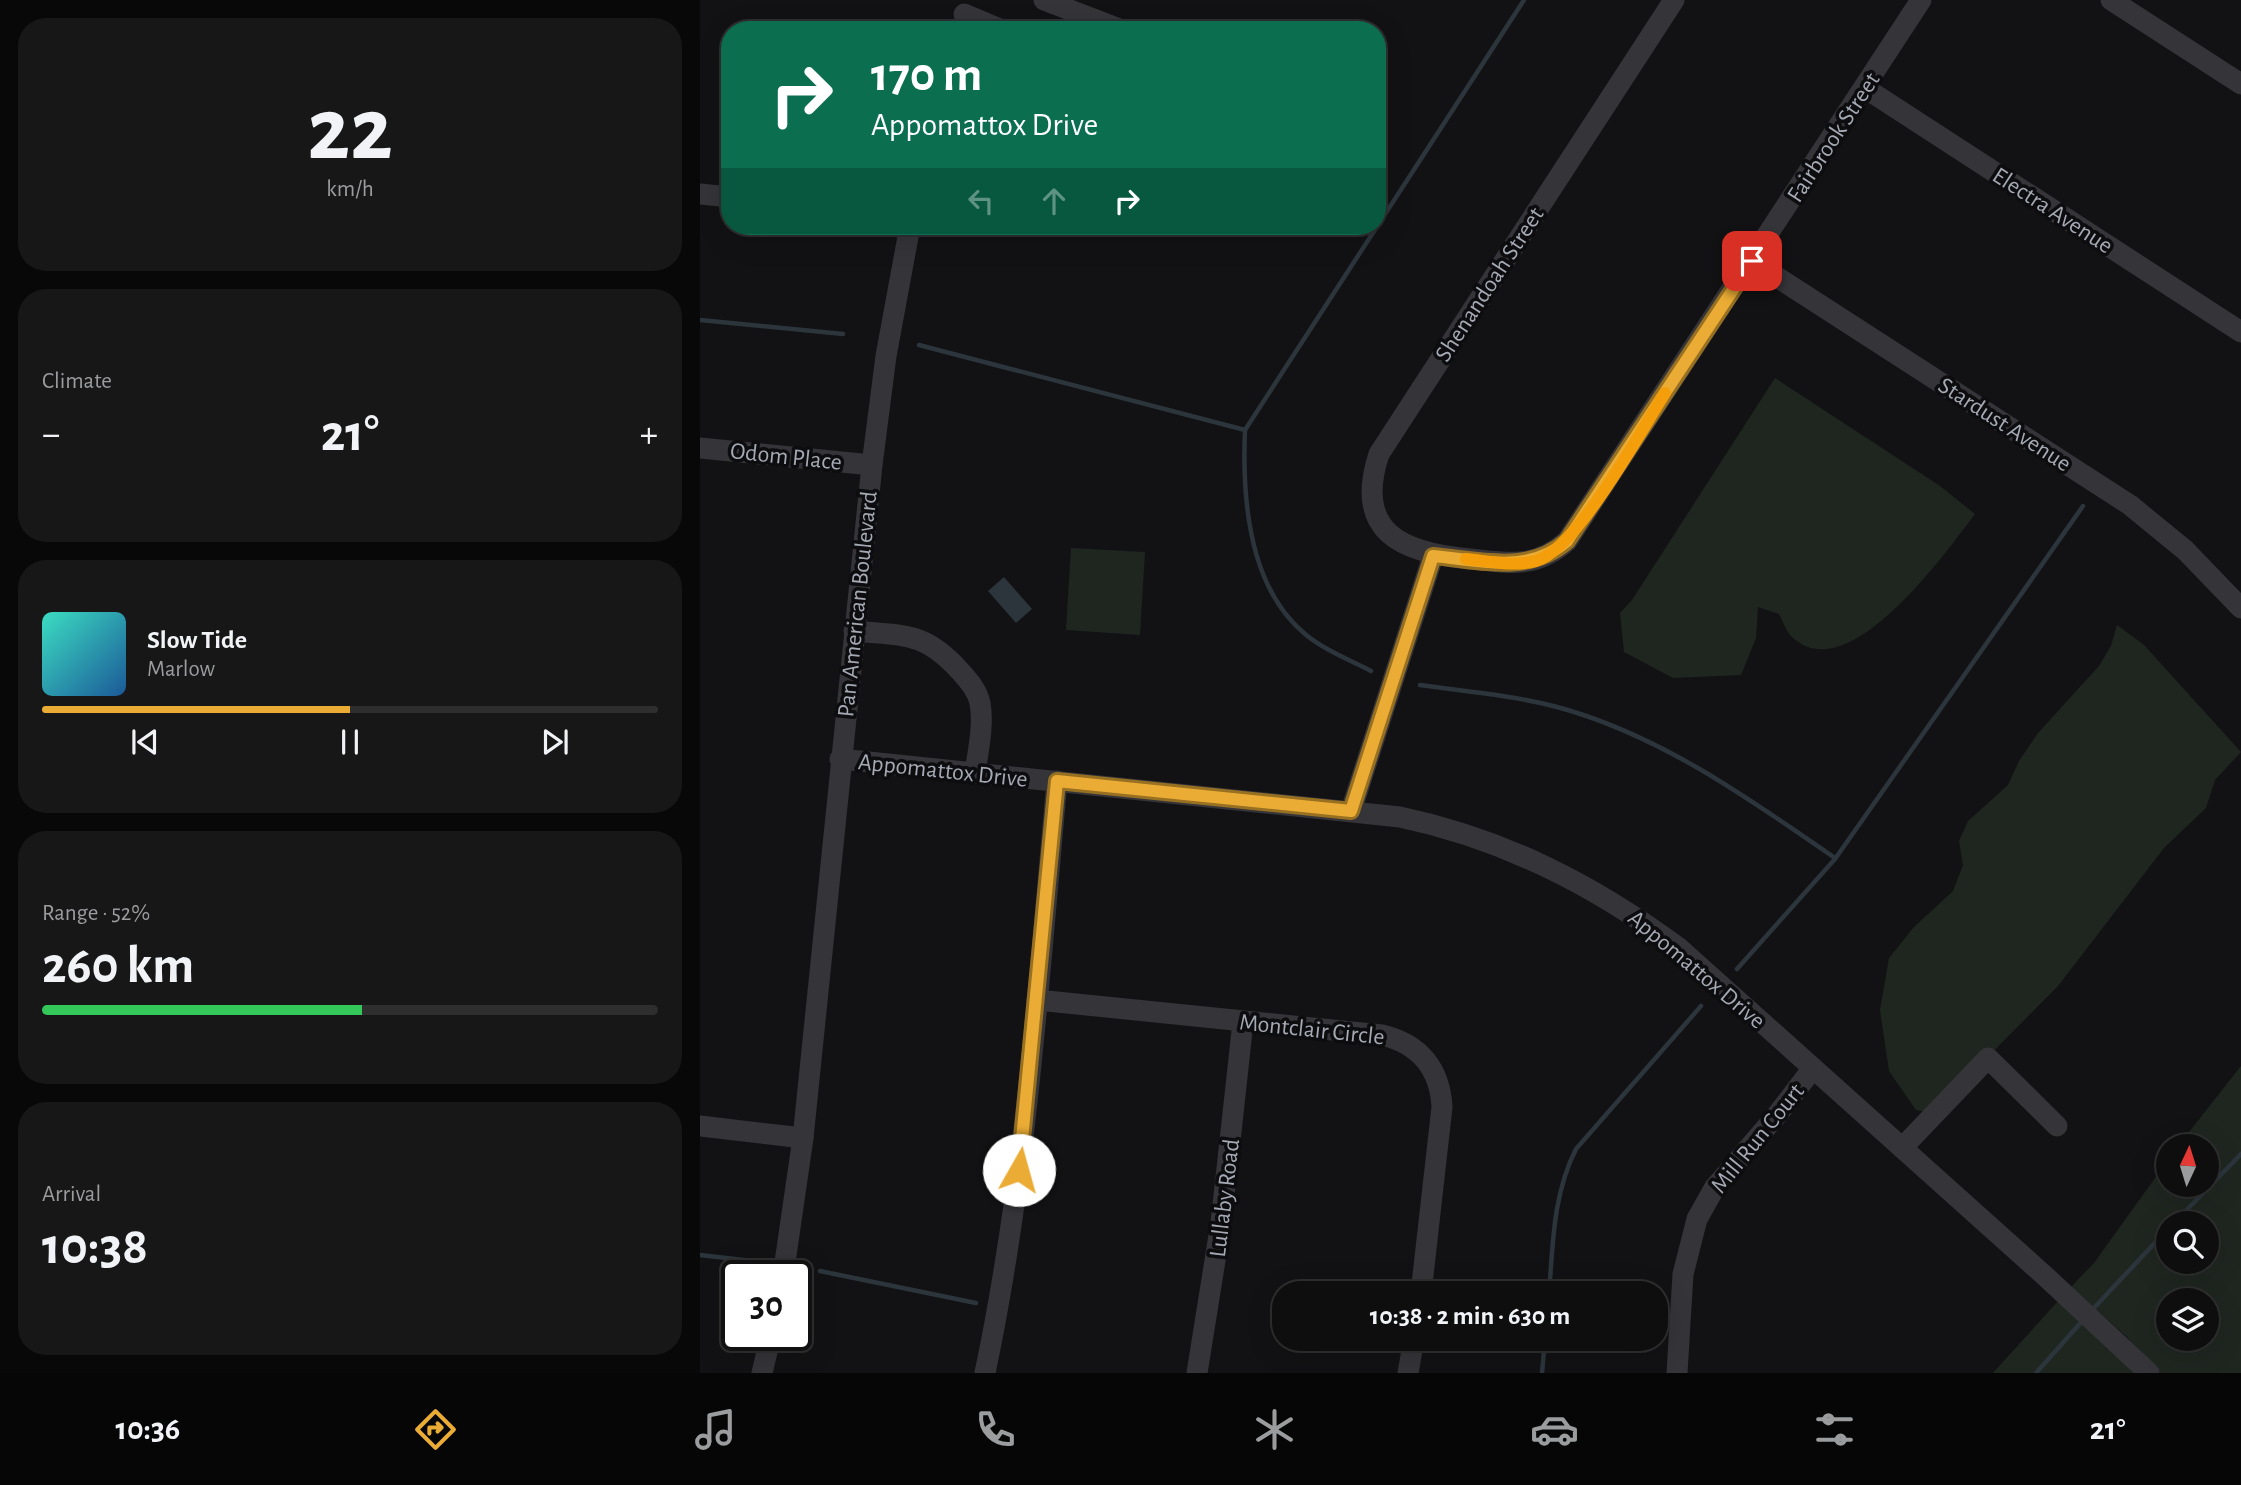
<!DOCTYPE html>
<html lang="en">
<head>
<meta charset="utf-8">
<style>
  :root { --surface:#0e0e0f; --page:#171718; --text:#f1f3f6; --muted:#9b9c9e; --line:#2e2e2f; --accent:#eaac34 }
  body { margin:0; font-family:"Alegreya Sans",sans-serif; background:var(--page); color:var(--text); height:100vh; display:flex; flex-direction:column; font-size:26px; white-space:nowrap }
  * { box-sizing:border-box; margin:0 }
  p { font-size:23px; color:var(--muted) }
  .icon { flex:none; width:38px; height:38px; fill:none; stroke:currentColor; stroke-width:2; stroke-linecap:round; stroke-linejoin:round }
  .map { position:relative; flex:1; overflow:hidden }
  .details { display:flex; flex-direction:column; gap:18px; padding:18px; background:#080808; width:700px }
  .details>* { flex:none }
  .banner { position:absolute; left:21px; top:21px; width:665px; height:214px; border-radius:28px; box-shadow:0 7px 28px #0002,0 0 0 2px var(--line); background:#0b6e4f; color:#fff; overflow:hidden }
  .needle { width:46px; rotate:4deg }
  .buttons { position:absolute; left:1456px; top:1134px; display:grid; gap:14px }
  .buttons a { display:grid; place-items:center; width:63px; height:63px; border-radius:50%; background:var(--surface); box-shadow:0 7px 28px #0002,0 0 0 2px var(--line); font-size:35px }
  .speed { position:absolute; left:21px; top:1260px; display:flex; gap:14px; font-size:35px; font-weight:700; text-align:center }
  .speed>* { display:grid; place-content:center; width:91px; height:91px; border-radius:50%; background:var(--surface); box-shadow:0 7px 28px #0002,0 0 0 2px var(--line); line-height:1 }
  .speed .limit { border:4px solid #111; border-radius:10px; background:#fff; color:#111 }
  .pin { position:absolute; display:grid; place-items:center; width:60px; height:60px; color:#fff; margin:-30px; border-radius:14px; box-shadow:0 4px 10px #0006 }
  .me { position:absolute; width:77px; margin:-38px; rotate:7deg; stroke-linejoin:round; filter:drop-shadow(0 0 5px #0008) }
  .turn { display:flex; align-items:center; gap:24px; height:147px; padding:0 35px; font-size:32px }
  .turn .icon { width:91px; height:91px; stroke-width:2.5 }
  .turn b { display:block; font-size:49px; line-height:60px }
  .lanes { display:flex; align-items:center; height:66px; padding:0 35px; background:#0003; justify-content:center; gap:35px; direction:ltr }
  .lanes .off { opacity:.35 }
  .big { font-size:52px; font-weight:700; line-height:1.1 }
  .details .card { flex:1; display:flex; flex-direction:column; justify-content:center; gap:10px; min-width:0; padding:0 24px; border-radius:28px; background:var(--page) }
  .details .dial { align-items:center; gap:0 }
  .dial b { font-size:91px; line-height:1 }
  .song { display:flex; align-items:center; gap:21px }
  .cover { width:84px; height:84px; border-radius:10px; background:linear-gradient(135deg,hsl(170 70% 55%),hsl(210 70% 35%)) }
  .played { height:7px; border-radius:4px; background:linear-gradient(90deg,var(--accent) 50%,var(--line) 50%) }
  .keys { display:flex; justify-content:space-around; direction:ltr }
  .heat { display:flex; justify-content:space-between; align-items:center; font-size:38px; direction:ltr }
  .charge { height:10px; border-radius:5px; background:linear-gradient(90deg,#34c759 52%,var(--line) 0) }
  .trip { position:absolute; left:572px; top:1281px; width:396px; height:70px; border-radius:28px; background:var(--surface); box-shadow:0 7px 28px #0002,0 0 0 2px var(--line); font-weight:700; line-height:70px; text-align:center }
  .tabs { display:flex; height:112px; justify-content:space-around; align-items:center; background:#060606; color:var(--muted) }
  .tabs .icon { width:49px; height:49px }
  .tabs .on { color:var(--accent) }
  .tabs b { font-size:32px; color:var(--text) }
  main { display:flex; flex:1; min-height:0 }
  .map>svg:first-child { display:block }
  .green { fill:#1f2620; fill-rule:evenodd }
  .water { fill:#2c353c }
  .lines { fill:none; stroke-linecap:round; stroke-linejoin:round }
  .stream { stroke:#2c353c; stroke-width:4.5 }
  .minor { stroke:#343439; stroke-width:21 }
  .route-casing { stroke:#987022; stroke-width:18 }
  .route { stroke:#eaac34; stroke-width:12 }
  .slow { stroke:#f59e0b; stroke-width:12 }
  .labels { text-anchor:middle; stroke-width:7; stroke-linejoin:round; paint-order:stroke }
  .street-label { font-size:24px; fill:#a4a9b4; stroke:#0d0d0f }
</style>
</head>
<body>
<main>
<section class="details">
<div class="card dial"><b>22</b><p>km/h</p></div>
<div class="card"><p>Climate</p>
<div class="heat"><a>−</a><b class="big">21°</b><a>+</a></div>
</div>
<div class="card">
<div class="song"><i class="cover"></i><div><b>Slow Tide</b><p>Marlow</p></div></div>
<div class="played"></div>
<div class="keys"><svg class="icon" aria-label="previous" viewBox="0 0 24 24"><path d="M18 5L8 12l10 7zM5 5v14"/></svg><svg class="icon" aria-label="pause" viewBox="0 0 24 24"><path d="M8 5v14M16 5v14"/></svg><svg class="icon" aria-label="next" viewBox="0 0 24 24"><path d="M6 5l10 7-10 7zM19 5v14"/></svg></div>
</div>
<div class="card"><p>Range · 52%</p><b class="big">260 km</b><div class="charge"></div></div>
<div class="card"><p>Arrival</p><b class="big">10:38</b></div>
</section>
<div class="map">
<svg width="1541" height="1373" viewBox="0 0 1541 1373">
  <rect width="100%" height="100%" fill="#121214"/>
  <g class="green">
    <path d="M1075 378 1240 486 1275 514C1246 552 1148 691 1092 637 1086 632 1083 621 1079 614L1058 607 1056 638 1041 675 973 678 924 652 920 613 932 600Z"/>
    <polygon points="371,548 445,552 440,635 366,630"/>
    <polygon points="1417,625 1444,645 1541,752 1515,780 1506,808 1464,848 1358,986 1232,1113 1216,1110 1189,1071 1180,1010 1189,958 1214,927 1253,891 1263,865 1259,841 1268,821 1308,785 1319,761 1338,733 1399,666 1411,646"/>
    <path d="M1541 1066V1373H1460L1427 1337 1371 1287 1394 1263 1468 1160V1185H1507V1146H1478ZM1468 1223H1507V1262H1468ZM1468 1300H1507V1339H1468Z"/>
    <polygon points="1359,1300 1437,1373 1293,1373"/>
  </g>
  <polygon class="water" points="304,577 332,609 316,623 288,591"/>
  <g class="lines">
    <g class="stream">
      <polyline points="0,320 143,334"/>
      <polyline points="219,345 545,430"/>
      <path d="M671 671C650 660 624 650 605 634 548 587 542 498 545 430L824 0"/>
      <path d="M720 685C771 692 822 696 871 711 969 741 1052 801 1135 858"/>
      <polyline points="1037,969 1135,859 1383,506"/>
      <polyline points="1474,1223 1541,1154"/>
      <polyline points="0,1255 52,1261"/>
      <polyline points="120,1271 276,1303"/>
      <path d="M849 1293C853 1244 853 1194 876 1149L1001 1006"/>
      <polyline points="1392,1310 1468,1229"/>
      <polyline points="842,1373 845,1339"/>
      <polyline points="1336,1373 1384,1319"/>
    </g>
    <g class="minor">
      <polyline points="344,0 422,30"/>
      <path d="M974 0 679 454C653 533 703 553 770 559 810 563 835 569 867 541L1221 0"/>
      <polyline points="1411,0 1541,84"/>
      <polyline points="264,14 302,30"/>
      <polyline points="1165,88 1541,332"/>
      <polyline points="0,194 30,197"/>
      <polyline points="1052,261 1430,505 1485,550 1541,608"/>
      <polyline points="0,448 172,465"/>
      <path d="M154 631C204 636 224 631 260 671 269 681 277 690 280 703 284 725 278 751 275 773"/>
      <path d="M140 759 700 817C804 839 894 885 979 948L1345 1276 1449 1373"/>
      <polyline points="651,811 733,556"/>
      <path d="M337 1000 682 1035C720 1044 740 1069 742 1107L721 1293"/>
      <polyline points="0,1126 103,1138"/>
      <polyline points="1202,1148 1288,1058 1357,1126"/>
      <polyline points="83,1276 103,1138 172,465 186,356 210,226"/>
      <polyline points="62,1373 71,1335"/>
      <path d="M285 1373C326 1178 339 979 357 781"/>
      <polyline points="497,1373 521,1223 543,1022"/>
      <polyline points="708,1373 714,1339"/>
      <polyline points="977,1373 983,1274 997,1219 1015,1187 1077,1115 1113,1068"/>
    </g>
  </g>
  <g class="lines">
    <g class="route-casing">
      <path id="route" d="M319 1170 357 781 651 811 733 556C780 560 828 575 867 541L1052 261"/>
    </g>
    <use href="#route" class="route"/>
    <path class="slow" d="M766 559C788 561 813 567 836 561 876 550 941 431 965 393"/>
  </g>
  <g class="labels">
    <g class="street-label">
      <text transform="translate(1133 137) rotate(-57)" y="8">Fairbrook Street</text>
      <text transform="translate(1353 210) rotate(33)" y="8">Electra Avenue</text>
      <text transform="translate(789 284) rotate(-57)" y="8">Shenandoah Street</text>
      <text transform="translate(1305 424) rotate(33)" y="8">Stardust Avenue</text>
      <text transform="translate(86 456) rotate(6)" y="8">Odom Place</text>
      <text transform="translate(157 604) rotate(-84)" y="8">Pan American Boulevard</text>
      <text transform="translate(243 770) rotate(6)" y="8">Appomattox Drive</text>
      <text transform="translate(997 969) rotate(40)" y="8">Appomattox Drive</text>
      <text transform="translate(612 1029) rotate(6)" y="8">Montclair Circle</text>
      <text transform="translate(1057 1138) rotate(-51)" y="8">Mill Run Court</text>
      <text transform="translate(524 1198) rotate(-83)" y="8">Lullaby Road</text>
    </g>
  </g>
</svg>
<div class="buttons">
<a><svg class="needle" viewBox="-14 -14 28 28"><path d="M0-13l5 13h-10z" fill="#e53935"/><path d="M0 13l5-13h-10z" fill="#9b9c9e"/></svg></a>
<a><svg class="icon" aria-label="search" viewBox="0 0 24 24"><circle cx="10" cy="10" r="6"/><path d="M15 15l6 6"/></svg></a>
<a><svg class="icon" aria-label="layers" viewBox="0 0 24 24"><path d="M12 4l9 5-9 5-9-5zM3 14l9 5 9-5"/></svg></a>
</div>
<div class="speed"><div class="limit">30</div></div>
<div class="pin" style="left:1052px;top:261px;background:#d93025"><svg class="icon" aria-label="arrive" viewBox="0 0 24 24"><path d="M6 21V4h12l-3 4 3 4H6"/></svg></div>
<svg class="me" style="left:319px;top:1170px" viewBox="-20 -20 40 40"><circle r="19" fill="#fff"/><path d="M0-13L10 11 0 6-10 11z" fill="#eaac34"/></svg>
<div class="trip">10:38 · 2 min · 630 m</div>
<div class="banner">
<div class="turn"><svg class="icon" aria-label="right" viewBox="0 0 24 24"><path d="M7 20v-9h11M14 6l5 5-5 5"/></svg><div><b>170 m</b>Appomattox Drive</div></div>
<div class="lanes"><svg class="icon off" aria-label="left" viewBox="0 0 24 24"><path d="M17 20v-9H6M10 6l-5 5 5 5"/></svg><svg class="icon off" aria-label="ahead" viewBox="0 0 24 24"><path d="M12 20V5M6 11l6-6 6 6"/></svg><svg class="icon" aria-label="right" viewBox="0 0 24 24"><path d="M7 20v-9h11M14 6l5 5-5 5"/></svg></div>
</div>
</div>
</main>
<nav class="tabs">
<b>10:36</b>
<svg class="icon on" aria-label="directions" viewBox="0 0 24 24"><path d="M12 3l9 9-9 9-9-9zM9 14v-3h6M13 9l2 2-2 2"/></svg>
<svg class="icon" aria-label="music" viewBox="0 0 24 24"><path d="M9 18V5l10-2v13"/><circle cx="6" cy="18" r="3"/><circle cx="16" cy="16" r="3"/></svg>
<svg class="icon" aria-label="phone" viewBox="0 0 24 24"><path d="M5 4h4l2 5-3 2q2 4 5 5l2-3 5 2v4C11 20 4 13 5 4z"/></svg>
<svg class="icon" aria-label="climate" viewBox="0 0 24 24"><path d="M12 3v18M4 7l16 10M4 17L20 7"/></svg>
<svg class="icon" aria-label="car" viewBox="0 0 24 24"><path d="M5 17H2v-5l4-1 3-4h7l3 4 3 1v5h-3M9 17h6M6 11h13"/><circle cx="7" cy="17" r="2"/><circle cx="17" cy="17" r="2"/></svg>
<svg class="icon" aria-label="filters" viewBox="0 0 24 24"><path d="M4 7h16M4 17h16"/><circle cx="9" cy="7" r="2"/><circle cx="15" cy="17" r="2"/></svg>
<b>21°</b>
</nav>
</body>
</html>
